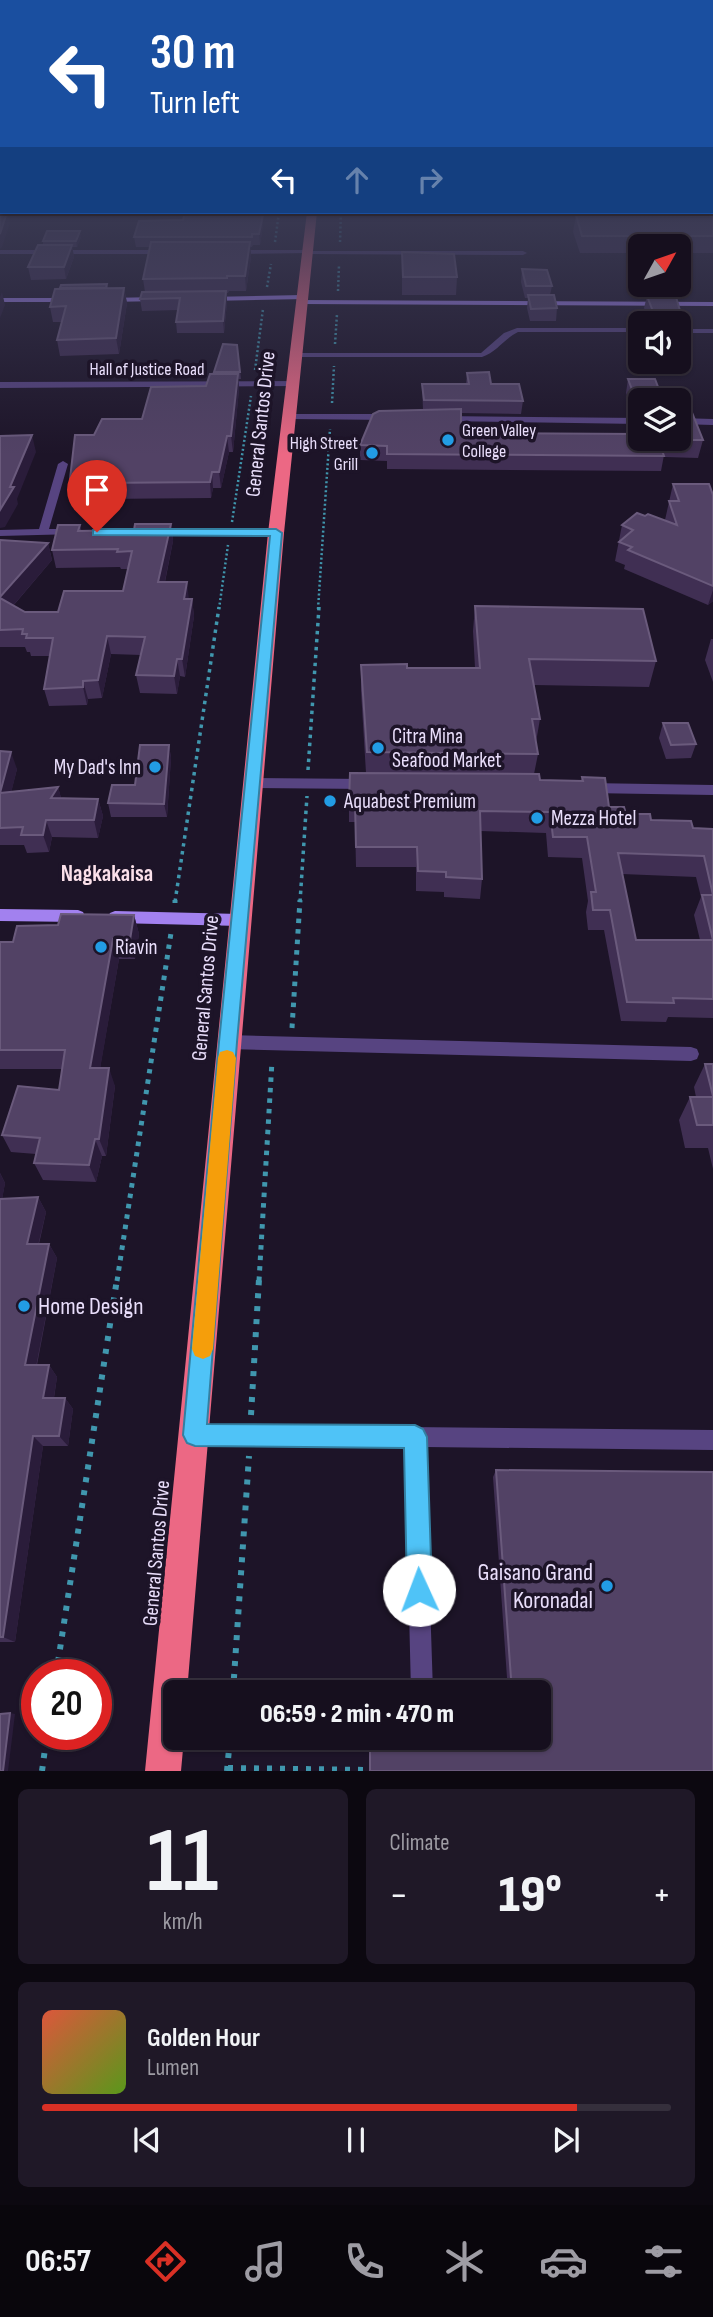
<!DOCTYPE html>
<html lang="en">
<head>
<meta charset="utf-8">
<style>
  :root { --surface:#160f1e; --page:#1f1827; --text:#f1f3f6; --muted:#9e9ca4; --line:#352f3c; --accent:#d93025 }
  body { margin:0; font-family:"Sofia Sans Condensed",sans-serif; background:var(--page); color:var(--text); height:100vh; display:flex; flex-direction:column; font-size:26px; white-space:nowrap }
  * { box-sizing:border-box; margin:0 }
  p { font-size:23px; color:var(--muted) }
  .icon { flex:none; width:38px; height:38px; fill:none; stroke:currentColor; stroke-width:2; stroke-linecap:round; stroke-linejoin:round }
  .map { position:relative; height:1771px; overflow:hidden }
  .side { display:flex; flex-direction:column; gap:18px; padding:18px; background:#0c0810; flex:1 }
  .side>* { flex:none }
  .hud { position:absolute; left:0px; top:0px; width:714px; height:214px; box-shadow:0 2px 5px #0004,0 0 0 2px var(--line); background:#1a4fa0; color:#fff; overflow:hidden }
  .needle { width:46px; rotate:50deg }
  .buttons { position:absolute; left:628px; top:234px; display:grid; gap:14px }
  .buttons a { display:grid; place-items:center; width:63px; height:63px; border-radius:10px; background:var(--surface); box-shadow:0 2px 5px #0004,0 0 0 2px var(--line); font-size:35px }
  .speed { position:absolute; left:21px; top:1659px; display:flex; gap:14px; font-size:35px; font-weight:700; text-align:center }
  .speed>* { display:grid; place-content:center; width:91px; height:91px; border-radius:50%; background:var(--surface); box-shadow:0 2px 5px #0004,0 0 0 2px var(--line); line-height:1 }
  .speed .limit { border:10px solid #d22; background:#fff; color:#111 }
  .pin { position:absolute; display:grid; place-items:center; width:60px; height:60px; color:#fff; margin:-72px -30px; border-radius:50% 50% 50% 0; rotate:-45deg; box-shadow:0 0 7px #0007 }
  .pin .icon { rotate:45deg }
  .me { position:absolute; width:77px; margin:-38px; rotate:358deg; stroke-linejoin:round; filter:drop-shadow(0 0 5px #0008) }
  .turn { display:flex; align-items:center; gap:24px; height:147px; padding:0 35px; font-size:32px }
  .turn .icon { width:91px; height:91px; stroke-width:2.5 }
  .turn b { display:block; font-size:49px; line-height:60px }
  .lanes { display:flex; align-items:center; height:66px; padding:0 35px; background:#0003; justify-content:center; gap:35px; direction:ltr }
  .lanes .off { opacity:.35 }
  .big { font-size:52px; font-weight:800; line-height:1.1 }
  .side .tile { flex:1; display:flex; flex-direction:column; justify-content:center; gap:10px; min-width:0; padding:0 24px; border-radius:10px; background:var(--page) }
  .side .dial { align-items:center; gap:0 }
  .dial b { font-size:91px; line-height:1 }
  .song { display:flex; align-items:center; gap:21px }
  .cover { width:84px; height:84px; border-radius:10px; background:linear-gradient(135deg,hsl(10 70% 55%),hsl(90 70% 35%)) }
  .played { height:7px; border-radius:4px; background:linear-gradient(90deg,var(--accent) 85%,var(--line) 85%) }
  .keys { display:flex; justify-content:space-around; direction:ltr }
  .heat { display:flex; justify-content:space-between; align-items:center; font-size:38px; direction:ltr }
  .side .tiles { flex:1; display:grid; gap:18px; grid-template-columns:1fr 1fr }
  .tile:last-child { grid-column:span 2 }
  .trip { position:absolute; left:163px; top:1680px; width:388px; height:70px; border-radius:10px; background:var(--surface); box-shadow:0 2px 5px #0004,0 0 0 2px var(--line); font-weight:800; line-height:70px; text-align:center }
  .tab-bar { display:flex; height:112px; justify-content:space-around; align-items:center; background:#09060c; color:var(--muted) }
  .tab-bar .icon { width:49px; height:49px }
  .tab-bar .on { color:var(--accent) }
  .tab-bar b { font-size:32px; color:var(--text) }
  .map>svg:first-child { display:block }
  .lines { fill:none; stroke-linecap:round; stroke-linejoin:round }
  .path-far3 { stroke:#4097ae; stroke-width:2.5; stroke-dasharray:2 2.5; stroke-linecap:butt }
  .path-far2 { stroke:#4097ae; stroke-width:3.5; stroke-dasharray:3.5 4.5; stroke-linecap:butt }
  .path-far1 { stroke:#4097ae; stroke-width:5; stroke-dasharray:4.5 6; stroke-linecap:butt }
  .path { stroke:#4097ae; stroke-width:6; stroke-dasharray:5 8; stroke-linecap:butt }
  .lane { fill:#574481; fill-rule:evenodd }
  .street { fill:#574481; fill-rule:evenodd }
  .secondary { fill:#a281ef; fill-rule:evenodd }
  .highway { fill:#ec6884; fill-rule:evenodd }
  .wall { fill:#402f53; fill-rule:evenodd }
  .shaded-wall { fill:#2a1c3a }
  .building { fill:#524265; stroke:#6a5a7c; stroke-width:2 }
  .route { fill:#4fc3f7; stroke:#337fa1; stroke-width:2 }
  .slow { fill:#f59e0b }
  .poi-dot { fill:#229ce4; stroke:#1d1428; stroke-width:2.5 }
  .labels { text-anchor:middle; stroke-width:7; stroke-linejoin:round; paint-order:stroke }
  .far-street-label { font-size:18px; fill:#e9defb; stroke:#1d1428 }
  .far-poi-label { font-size:18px; fill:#e9defb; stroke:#1d1428; text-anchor:start }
  .street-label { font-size:21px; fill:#e9defb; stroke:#1d1428 }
  .poi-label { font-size:21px; fill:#e9defb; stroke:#1d1428; text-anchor:start }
  .neighbourhood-label { font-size:23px; font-weight:bold; fill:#fbe0ea; stroke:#1d1428 }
  .near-poi-label { font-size:24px; fill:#e9defb; stroke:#1d1428; text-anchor:start }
</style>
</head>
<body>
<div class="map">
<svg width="713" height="1771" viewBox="0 0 713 1771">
  <rect width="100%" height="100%" fill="#1d1428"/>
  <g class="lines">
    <g class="path-far3">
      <polyline points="275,242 279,212"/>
      <polyline points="340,242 341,212"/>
      <polyline points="267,287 271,264"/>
      <polyline points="338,291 339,265"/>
      <polyline points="335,344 337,314"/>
      <polyline points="255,370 263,309"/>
      <polyline points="332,403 334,366"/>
      <polyline points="232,522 251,396"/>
      <polyline points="219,609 228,545"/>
      <polyline points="318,609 330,429"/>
    </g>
    <g class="path-far2">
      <polyline points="308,770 319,607"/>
      <polyline points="175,902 219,607"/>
      <polyline points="300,902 307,796"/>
    </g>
    <g class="path-far1">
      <polyline points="175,903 175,900"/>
      <polyline points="292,1028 300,900"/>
      <polyline points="117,1281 171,933"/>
      <polyline points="259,1281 272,1061"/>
    </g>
    <g class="path">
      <polyline points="251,1415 259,1279"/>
      <polyline points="56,1675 117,1279"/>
      <polyline points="233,1692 249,1456"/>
      <polyline points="228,1768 370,1770"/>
      <polyline points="42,1771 47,1734"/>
      <polyline points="227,1771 230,1738"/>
    </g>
    <g class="lane">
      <polygon points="306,251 523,251 527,253 523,255 308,254"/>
      <path d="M517 328H640V332H518C504 339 497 352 482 357H297L293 355 297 353H481L504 333Z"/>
      <rect x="679" y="329" width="34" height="4"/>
      <polygon points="288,414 391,414 395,417 391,420 291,419 287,416"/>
      <polygon points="439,416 640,418 640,424 442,421 438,418"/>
      <polygon points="679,418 713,419 713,425 679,424"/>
      <polygon points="228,1035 691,1047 697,1049 699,1054 697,1059 691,1061 228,1049 222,1047 220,1042 222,1037"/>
      <polygon points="195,1425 713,1430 713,1450 425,1447 433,1692 411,1692 405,1447 195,1445 188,1442 185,1435 188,1428"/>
    </g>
    <g class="street">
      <polygon points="0,250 167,250 171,252 167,254 0,254"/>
      <polygon points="308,250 310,253 232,254 228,252 232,250"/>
      <polygon points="297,381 297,385 294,386 0,388 0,382"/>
      <polygon points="63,461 68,464 49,529 72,529 77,532 76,534 0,536 0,530 39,529 58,464"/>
      <polygon points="276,530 280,531 280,535 155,536 150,533 155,530"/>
      <polygon points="254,778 368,779 374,784 368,789 254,788 248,783"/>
      <polygon points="588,783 713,785 713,795 588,793 582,788"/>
    </g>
    <g class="secondary">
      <polygon points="302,295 305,295 305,299 208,301 204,299 208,297"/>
      <polygon points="160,297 164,299 163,301 106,302 102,300 106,298"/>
      <polygon points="0,298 69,298 73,300 69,302 0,302"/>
      <polygon points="298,300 713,302 713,306 301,304 298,304"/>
      <polygon points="0,909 78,910 83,912 85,916 83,920 78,922 0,921"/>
      <polygon points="115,911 240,914 245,916 247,920 245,924 240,926 115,923 110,921 108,917 110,913"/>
    </g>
    <polygon class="highway" points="307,212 317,212 284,533 187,1692 175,1692 175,1738 184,1738 181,1771 145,1771 268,533"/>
  </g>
  <g class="wall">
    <polygon points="576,215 713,216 713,253 679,253 679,247 640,247 640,253 580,253 573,232"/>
    <polygon points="263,225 260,245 253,245 252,247 250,247 251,257 246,291 229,291 228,293 227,293 227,302 224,333 177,333 176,322 178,310 142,311 140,299 145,292 143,279 150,247 136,247 134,237"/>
    <polygon points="81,237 77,247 72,247 74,257 66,279 31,280 28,267 43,245 43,241"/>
    <polygon points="402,252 457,277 456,295 402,295"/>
    <polygon points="522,269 552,286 550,295 557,308 556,321 530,321 527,308 528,298 525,298 521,282"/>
    <polygon points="107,284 108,288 124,288 127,303 119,354 60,356 57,340 62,322 53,322 50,307 60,289"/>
    <polygon points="647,296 681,314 678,324 650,324 644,308"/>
    <polygon points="237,345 241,379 238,379 239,389 233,452 229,452 221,488 213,488 211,498 102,499 101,496 74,495 70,479 94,435 142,419 206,386 214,374 214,372"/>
    <polygon points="467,373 523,401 521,414 461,413 461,433 640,439 703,440 698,458 665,457 664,455 661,471 387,469 387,461 360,460 360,445 423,410 422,384 466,384"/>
    <polygon points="628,379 663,401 640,401 640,413 633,413 626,393"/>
    <polygon points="673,484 713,495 713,601 708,605 624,569 625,565 615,561 622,525 645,516 665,520"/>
    <polygon points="171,524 173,541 165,582 189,599 192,599 194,616 185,677 180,676 177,694 140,693 136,675 141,655 111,654 102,698 88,699 87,705 49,706 44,689 50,656 31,656 30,652 27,652 25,647 0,647 0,540 48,543 52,560 13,606 25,612 58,612 123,591 128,569 121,569 120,567 56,568 52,550 80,525 81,531 134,530"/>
    <path d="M475 606 656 661 649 687 534 685 540 719 536 742 538 754 534 774 540 780 581 781 582 777 609 807 626 814 693 828 713 829V1018L668 1017 666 1022 621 1021 604 930H588L586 912 588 901 582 858 548 857 546 833 480 831 482 879 480 899 444 897V892L416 891V867H356L355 822H349V802L366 773 361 691V665L407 668H475L473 631ZM622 874 696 877 701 897 694 915 700 940H636Z"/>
    <polygon points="711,639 713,639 713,682 705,660"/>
    <polygon points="663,723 696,744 691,758 666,759 659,738"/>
    <polygon points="169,745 171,758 167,817 111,817 108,803 135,785"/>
    <polygon points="0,751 17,769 11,792 58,787 61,798 98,799 103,816 98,838 52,837 49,852 27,853 24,845 0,845"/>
    <polygon points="134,915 139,934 135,959 119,959 100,1068 115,1086 106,1156 102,1156 96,1182 43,1180 34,1163 36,1154 11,1152 2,1135 59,1090 62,1069 0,1069 0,942 13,942 58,925"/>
    <polygon points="705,1064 713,1064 713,1169 708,1148 685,1148 679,1120 690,1097 696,1097 694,1087"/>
    <polygon points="0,1173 5,1183 2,1199 38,1197 46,1212 39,1244 49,1244 57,1258 37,1365 49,1365 57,1377 54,1398 65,1398 73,1409 68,1446 43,1446 15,1642 0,1642"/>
    <polygon points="496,1470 713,1771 539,1738 539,1692 508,1692 493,1477"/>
  </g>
  <g class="shaded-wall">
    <polygon points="4,212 10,212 8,216 10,223 2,247 0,249 0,234"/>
    <polygon points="263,212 263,225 260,245 259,234"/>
    <polygon points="80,231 81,237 77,247 76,241"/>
    <polygon points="250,242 251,257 246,291 245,276"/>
    <polygon points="72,245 74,257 66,279 64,267"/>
    <polygon points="124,288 127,303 119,354 116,338"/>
    <polygon points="226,291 227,302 224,333 223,321"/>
    <polygon points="2,292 5,305 0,318 0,297"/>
    <polygon points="238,374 239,389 233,452 231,436"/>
    <polygon points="32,435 36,452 17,499 18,504 5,527 0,528 0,510"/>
    <polygon points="227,436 229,452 221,488 219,472"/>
    <polygon points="212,472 213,488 211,498 210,482"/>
    <polygon points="171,524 173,541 161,600 158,582"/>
    <polygon points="48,543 52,560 5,615 0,597"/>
    <polygon points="187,582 189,600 184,599"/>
    <polygon points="713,590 713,601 708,605"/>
    <polygon points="192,599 194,616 185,677 182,659"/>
    <polygon points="107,636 111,654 102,698 98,680"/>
    <polygon points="177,659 180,676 177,694 174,676"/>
    <polygon points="83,681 88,699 87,705 83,687"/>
    <polygon points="169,745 171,758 167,817 164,804"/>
    <polygon points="11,752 17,769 7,810 0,793"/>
    <polygon points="58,787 63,805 51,798"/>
    <polygon points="98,799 103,816 98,838 94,820"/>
    <polygon points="46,820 52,837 49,852 43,835"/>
    <polygon points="134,915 139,934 135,959 130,940"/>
    <polygon points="113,939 119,959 97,1087 90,1068"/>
    <polygon points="109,1068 115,1086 106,1156 99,1139"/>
    <polygon points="95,1139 102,1156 96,1182 89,1165"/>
    <polygon points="0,1173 5,1183 0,1211"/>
    <polygon points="38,1197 46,1212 35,1258 27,1244"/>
    <polygon points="49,1244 57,1258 34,1377 25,1365"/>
    <polygon points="49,1365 57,1377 52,1409 43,1398"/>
    <polygon points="65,1398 73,1409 68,1446 59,1436"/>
    <polygon points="33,1436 43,1446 15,1642 3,1637"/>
    <polygon points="10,1713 15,1714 8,1771 3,1771"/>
  </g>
  <g class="building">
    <polygon points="0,207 2,207 2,212 7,212 0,234"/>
    <polygon points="185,212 263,212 263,215 259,234 252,234 252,237 134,237 139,221 183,220"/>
    <polygon points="576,215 713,216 713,236 582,236"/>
    <polygon points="47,231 80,231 76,241 43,241"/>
    <polygon points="151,242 250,242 245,276 227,276 227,278 143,279"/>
    <polygon points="38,245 72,245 64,267 28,267"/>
    <polygon points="402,252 454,254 457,277 403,277"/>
    <polygon points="522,269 547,270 552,286 526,286"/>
    <polygon points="107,284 106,288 60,288 61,285"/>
    <polygon points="124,288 116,338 57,340 66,306 50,307 55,289"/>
    <polygon points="226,291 223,321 176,322 180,298 140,299 142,292"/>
    <polygon points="528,295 554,295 557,308 531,309"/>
    <polygon points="647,296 676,297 681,314 654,314"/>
    <polygon points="223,344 237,345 240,372 214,372"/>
    <polygon points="489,372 491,384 519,384 523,401 424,400 422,384 469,384 467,373"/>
    <polygon points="210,374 238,374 231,436 227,436 219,472 212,472 210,482 98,483 99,480 70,479 75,435 94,435 102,419 142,419 151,387 206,386"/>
    <polygon points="628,379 655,379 663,400 636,400"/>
    <polygon points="461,409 461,433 640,434 640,439 658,439 664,456 387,454 387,446 360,445 373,414 379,411"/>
    <polygon points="679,410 691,410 703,440 669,440 679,439"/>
    <polygon points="32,435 10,487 14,487 0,510 0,436"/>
    <polygon points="673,484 709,484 713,495 713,586 628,550 632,547 619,542 633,530 622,525 637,513 645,516 648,514 677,525 669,501 679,501"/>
    <polygon points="135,524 171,524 158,582 187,582 184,599 192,599 182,659 177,659 174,676 136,675 145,637 107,636 98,680 83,681 83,687 44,689 53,638 26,638 27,634 22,634 23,629 0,630 0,598 25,612 58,612 64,591 123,591 132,551 117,552 118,549 52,550 58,525 80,525 78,531 134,530"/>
    <polygon points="0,540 48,543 0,597"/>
    <polygon points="475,606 643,609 656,661 529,659 540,719 532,719 538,754 367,752 361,665 407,664 407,668 480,668"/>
    <polygon points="663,723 688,723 696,744 671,745"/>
    <polygon points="140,745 169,745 164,804 108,803 112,785 135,785"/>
    <polygon points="0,751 11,752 0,793 58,787 51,798 98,799 94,820 46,820 43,835 21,835 23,827 0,828"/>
    <polygon points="350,773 539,774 540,780 583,781 582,777 605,778 609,807 624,807 626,814 650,814 651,820 691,821 693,828 713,829 713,895 704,856 618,853 636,940 713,940 713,999 673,998 674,1003 627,1002 610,910 593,910 591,892 596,892 587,837 553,837 550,812 480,811 482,879 446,877 446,872 418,871 417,847 356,847 355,802 349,802"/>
    <polygon points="702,895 713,895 713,940"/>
    <polygon points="61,914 134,915 130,940 113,939 90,1068 109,1068 99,1139 95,1139 89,1165 34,1163 40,1138 2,1135 18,1086 59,1090 65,1050 0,1050 0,942 13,942 17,926 58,925"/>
    <polygon points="705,1064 713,1064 713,1096"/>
    <polygon points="690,1097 713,1097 713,1125 697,1125"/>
    <polygon points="38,1197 27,1244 49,1244 25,1365 49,1365 43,1398 65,1398 59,1436 33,1436 3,1637 0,1637 0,1199"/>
    <polygon points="496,1470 713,1472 713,1771 370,1771 370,1738 539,1738 539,1692 512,1692"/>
    <polygon points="10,1713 3,1771 0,1771 0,1714"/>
  </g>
  <linearGradient id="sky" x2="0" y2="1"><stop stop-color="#100b16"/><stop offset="0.45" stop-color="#3a3a53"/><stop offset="1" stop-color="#3a3a53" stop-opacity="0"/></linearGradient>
  <rect width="713" height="455" fill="url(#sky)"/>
  <polygon class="route" points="97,529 276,529 282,533 237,1042 207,1424 415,1425 423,1429 427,1437 432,1590 428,1599 419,1602 411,1599 407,1590 404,1448 195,1446 187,1443 183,1435 219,1042 270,536 93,535 93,530"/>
  <polygon class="slow" points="227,1050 233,1052 236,1058 213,1349 210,1356 203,1359 195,1356 192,1349 218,1058 220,1052"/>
  <g class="poi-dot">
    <circle cx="448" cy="440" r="7"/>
    <circle cx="372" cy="453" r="7"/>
    <circle cx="378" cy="748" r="7"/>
    <circle cx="155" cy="767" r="7"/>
    <circle cx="330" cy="801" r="7"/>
    <circle cx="537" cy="818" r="7"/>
    <circle cx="101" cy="947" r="7"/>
    <circle cx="24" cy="1306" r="7"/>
    <circle cx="607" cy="1586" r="7"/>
  </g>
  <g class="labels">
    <g class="far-street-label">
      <text x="147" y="375">Hall of Justice Road</text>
    </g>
    <g class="far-poi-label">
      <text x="462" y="436">Green Valley<tspan x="462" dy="21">College</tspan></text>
      <text x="358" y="449" text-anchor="end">High Street<tspan x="358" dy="21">Grill</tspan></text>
    </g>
    <g class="street-label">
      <text transform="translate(260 424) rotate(-84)" y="7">General Santos Drive</text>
      <text transform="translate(205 988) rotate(-85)" y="7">General Santos Drive</text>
      <text transform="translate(156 1553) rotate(-85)" y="7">General Santos Drive</text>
    </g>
    <g class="poi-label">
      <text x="392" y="743">Citra Mina<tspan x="392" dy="24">Seafood Market</tspan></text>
      <text x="141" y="774" text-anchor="end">My Dad's Inn</text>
      <text x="344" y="808">Aquabest Premium</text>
      <text x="551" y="825">Mezza Hotel</text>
      <text x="115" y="954">Riavin</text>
    </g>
    <g class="neighbourhood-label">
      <text x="107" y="881">Nagkakaisa</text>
    </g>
    <g class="near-poi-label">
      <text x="38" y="1314">Home Design</text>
      <text x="593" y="1580" text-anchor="end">Gaisano Grand<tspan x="593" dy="28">Koronadal</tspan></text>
    </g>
  </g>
</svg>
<div class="buttons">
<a><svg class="needle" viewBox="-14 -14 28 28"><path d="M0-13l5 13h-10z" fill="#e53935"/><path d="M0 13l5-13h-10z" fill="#9e9ca4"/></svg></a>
<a><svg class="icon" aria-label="sound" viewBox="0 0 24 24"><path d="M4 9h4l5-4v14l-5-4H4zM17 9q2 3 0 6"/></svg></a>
<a><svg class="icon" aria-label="layers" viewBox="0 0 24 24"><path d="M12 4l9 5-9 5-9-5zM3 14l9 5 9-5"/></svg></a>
</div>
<div class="speed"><div class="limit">20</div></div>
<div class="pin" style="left:97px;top:532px;background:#d93025"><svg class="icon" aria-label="arrive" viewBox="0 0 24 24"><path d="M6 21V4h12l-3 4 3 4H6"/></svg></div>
<svg class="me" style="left:419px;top:1590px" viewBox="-20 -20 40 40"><circle r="19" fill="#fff"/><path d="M0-13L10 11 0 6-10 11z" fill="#4fc3f7"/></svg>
<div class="trip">06:59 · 2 min · 470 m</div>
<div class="hud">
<div class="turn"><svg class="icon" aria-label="left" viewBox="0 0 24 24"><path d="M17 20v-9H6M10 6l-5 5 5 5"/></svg><div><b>30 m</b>Turn left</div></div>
<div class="lanes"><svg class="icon" aria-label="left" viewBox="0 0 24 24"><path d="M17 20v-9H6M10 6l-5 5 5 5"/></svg><svg class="icon off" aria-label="ahead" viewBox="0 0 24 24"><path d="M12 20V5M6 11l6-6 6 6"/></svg><svg class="icon off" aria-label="right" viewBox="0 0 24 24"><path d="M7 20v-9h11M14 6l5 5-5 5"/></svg></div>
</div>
</div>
<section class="side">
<div class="tiles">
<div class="tile dial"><b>11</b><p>km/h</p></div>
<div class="tile"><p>Climate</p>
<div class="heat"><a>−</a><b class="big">19°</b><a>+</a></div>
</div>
<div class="tile">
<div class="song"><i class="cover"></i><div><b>Golden Hour</b><p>Lumen</p></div></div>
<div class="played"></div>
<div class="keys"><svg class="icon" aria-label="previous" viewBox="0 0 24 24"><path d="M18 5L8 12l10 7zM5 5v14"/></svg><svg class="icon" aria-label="pause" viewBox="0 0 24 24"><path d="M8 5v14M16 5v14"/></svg><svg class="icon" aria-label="next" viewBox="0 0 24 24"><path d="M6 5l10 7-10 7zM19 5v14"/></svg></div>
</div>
</div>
</section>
<nav class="tab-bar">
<b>06:57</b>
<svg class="icon on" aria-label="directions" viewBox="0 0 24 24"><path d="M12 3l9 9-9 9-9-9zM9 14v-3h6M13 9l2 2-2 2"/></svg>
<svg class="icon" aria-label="music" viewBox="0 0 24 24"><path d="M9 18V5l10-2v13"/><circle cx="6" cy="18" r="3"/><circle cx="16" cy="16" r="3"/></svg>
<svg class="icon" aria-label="phone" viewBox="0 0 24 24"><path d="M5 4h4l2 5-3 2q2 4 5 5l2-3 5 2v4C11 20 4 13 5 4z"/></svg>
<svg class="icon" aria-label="climate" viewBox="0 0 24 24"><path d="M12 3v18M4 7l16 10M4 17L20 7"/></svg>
<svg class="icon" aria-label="car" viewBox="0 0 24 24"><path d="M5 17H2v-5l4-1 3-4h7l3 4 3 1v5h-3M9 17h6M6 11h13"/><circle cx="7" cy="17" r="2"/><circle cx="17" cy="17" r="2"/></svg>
<svg class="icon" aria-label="filters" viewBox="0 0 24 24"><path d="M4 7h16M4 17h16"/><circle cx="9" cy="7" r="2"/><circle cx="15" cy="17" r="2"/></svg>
</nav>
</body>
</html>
